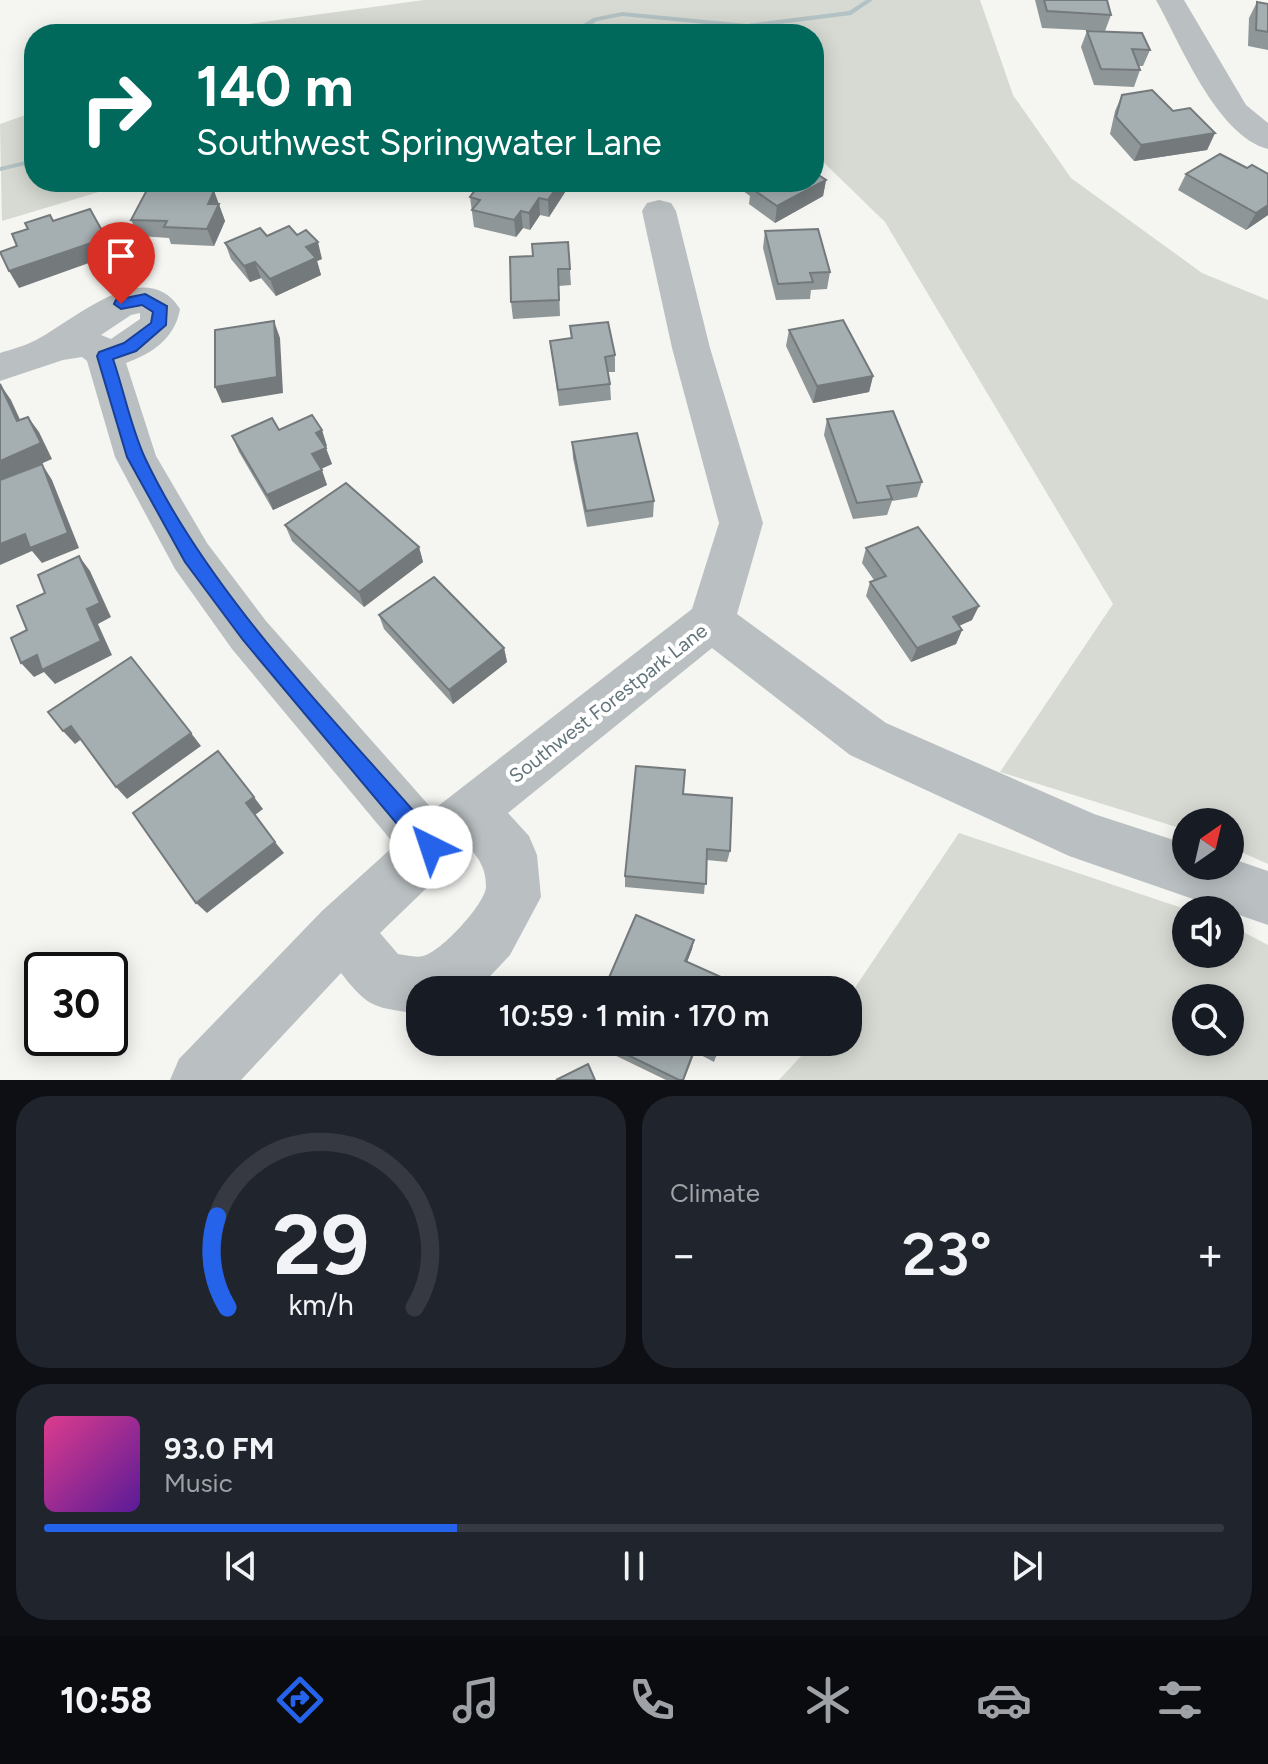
<!DOCTYPE html>
<html lang="en">
<head>
<meta charset="utf-8">
<style>
  :root { --surface:#171b24; --page:#20242c; --text:#f1f3f6; --muted:#9ea1a6; --line:#363941; --accent:#2563eb }
  body { margin:0; font-family:Figtree,sans-serif; background:var(--page); color:var(--text); height:100vh; display:flex; flex-direction:column; font-size:30px; white-space:nowrap }
  * { box-sizing:border-box; margin:0 }
  p { font-size:26px; color:var(--muted) }
  .icon { flex:none; width:44px; height:44px; fill:none; stroke:currentColor; stroke-width:2; stroke-linecap:round; stroke-linejoin:round }
  .map { position:relative; height:1080px; overflow:hidden }
  .panel { display:flex; flex-direction:column; gap:16px; padding:16px; background:#0d0f14; flex:1 }
  .panel>* { flex:none }
  .hud { position:absolute; left:24px; top:24px; width:800px; height:168px; border-radius:32px; box-shadow:0 4px 20px #0003; background:#00695c; color:#fff; overflow:hidden }
  .needle { width:52px; rotate:34deg }
  .buttons { position:absolute; left:1172px; top:808px; display:grid; gap:16px }
  .buttons a { display:grid; place-items:center; width:72px; height:72px; border-radius:50%; background:var(--surface); box-shadow:0 4px 20px #0003; font-size:40px }
  .speed { position:absolute; left:24px; top:952px; display:flex; gap:16px; font-size:40px; font-weight:700; text-align:center }
  .speed>* { display:grid; place-content:center; width:104px; height:104px; border-radius:50%; background:var(--surface); box-shadow:0 4px 20px #0003; line-height:1 }
  .speed .limit { border:4px solid #111; border-radius:12px; background:#fff; color:#111 }
  .pin { position:absolute; display:grid; place-items:center; width:68px; height:68px; color:#fff; margin:-82px -34px; border-radius:50% 50% 50% 0; rotate:-45deg; box-shadow:0 0 8px #0007 }
  .pin .icon { rotate:45deg }
  .me { position:absolute; width:88px; margin:-44px; rotate:319deg; stroke-linejoin:round; filter:drop-shadow(0 0 6px #0008) }
  .turn { display:flex; align-items:center; gap:28px; height:168px; padding:0 40px; font-size:36px }
  .turn .icon { width:104px; height:104px; stroke-width:2.5 }
  .turn b { display:block; font-size:56px; line-height:68px }
  .big { font-size:60px; font-weight:600; line-height:1.1 }
  .panel .widget { flex:1; display:flex; flex-direction:column; justify-content:center; gap:12px; min-width:0; padding:0 28px; border-radius:32px; background:var(--page) }
  .panel .dial { align-items:center; gap:0 }
  .dial svg { height:208px; overflow:visible; fill:none; stroke:var(--line); stroke-width:7; stroke-linecap:round; text-anchor:middle }
  .dial text { fill:var(--text); stroke:none }
  .song { display:flex; align-items:center; gap:24px }
  .cover { width:96px; height:96px; border-radius:12px; background:linear-gradient(135deg,hsl(330 70% 55%),hsl(270 70% 35%)) }
  .played { height:8px; border-radius:4px; background:linear-gradient(90deg,var(--accent) 35%,var(--line) 35%) }
  .keys { display:flex; justify-content:space-around; direction:ltr }
  .heat { display:flex; justify-content:space-between; align-items:center; font-size:44px; direction:ltr }
  .panel .tiles { flex:1; display:grid; gap:16px; grid-template-columns:1fr 1fr }
  .widget:last-child { grid-column:span 2 }
  .trip { position:absolute; left:406px; top:976px; width:456px; height:80px; border-radius:32px; background:var(--surface); box-shadow:0 4px 20px #0003; font-weight:600; line-height:80px; text-align:center }
  .dock { display:flex; height:128px; justify-content:space-around; align-items:center; background:#090b0e; color:var(--muted) }
  .dock .icon { width:56px; height:56px }
  .dock .current { color:var(--accent) }
  .dock b { font-size:36px; color:var(--text) }
  .map>svg:first-child { display:block }
  .green { fill:#d6dad2; fill-rule:evenodd }
  .lines { fill:none; stroke-linecap:round; stroke-linejoin:round }
  .stream { fill:#b3c2c4; fill-rule:evenodd }
  .minor { fill:#bac0c2; fill-rule:evenodd }
  .wall { fill:#8e9698 }
  .shaded-wall { fill:#747a7c }
  .building { fill:#a5aeb1; stroke:#747a7c; stroke-width:2 }
  .route { fill:#2563eb; stroke:#184099; stroke-width:2 }
  .labels { text-anchor:middle; stroke-width:8; stroke-linejoin:round; paint-order:stroke }
  .street-label { font-size:20px; fill:#63757b; stroke:#fff }
</style>
</head>
<body>
<div class="map">
<svg width="1268" height="1080" viewBox="0 0 1268 1080">
  <rect width="100%" height="100%" fill="#f5f5f2"/>
  <g class="green">
    <polygon points="424,0 980,0 1013,95 1071,178 1202,273 1268,300 1268,864 1230,847 1230,822 1186,822 1186,830 1000,772 1113,604 885,222 814,153 814,34 176,34"/>
    <polygon points="34,112 34,182 132,182 2,221 0,124"/>
    <path d="M959 833 1188 910 1186 954H1230V925L1268 945V1080H779L814 1042H848V998ZM1230 998V1042H1186V998Z"/>
  </g>
  <g class="lines">
    <g class="stream">
      <polygon points="866,0 873,0 851,15 747,28 622,16 597,21 576,34 568,34 593,18 622,12 747,24 849,11"/>
      <polygon points="34,159 34,163 0,171 0,167"/>
    </g>
    <g class="minor">
      <path d="M1156 0H1184L1246 105 1268 123V149C1217 136 1180 43 1156 0Z"/>
      <path d="M659 200 671 203 676 211 710 348 763 523 737 614 886 723 1094 814 1186 844V866H1230V858L1268 871V925L1069 856 850 755 712 648 508 813 529 836 537 855 541 897 510 955 478 989 420 990V1014C375 1007 370 1010 341 973L241 1080H170L179 1059 322 911 395 845 232 649 175 569 115 457 87 361 82 357 63 360 0 381V353C12 349 25 346 36 340 72 322 145 253 180 309 175 338 153 353 126 363L156 456 207 543 266 621 433 810 692 609 719 523 672 348 642 211 647 203ZM140 313V319L111 339 101 335 131 315ZM469 847C480 860 486 869 486 887 485 904 441 952 423 956 416 958 405 955 398 954L380 933Z"/>
    </g>
  </g>
  <g class="wall">
    <polygon points="1035,0 1107,0 1111,15 1105,31 1042,28"/>
    <polygon points="1257,2 1268,4 1268,50 1248,46 1249,18"/>
    <polygon points="1087,31 1150,50 1143,66 1139,66 1140,70 1134,87 1094,85 1081,47"/>
    <polygon points="1122,95 1173,111 1215,133 1207,150 1134,161 1110,134 1115,111"/>
    <polygon points="1247,168 1268,174 1268,215 1246,230 1178,190 1186,174"/>
    <polygon points="826,180 823,196 775,223 749,204 750,196 731,182 814,182"/>
    <polygon points="481,182 569,182 569,186 549,217 540,215 530,230 523,228 516,237 474,227 470,197"/>
    <polygon points="214,191 225,221 214,246 171,244 169,238 139,236 131,220"/>
    <polygon points="765,231 830,272 827,289 811,290 810,299 776,300 763,248"/>
    <polygon points="267,236 322,259 317,261 321,275 276,296 261,278 250,282 231,259 225,243"/>
    <polygon points="568,242 571,285 559,286 560,316 513,319 511,302 533,256"/>
    <polygon points="570,326 615,355 615,372 608,372 610,384 611,400 559,406 550,341 571,338"/>
    <polygon points="789,330 873,376 869,392 813,403 786,346"/>
    <polygon points="827,419 922,482 917,497 892,501 887,515 853,519 824,435"/>
    <polygon points="279,430 327,446 325,447 332,464 321,469 327,485 273,510 239,452 232,436"/>
    <polygon points="572,442 654,501 653,517 587,527 573,458"/>
    <polygon points="285,525 419,547 423,562 364,607 292,541"/>
    <polygon points="866,548 972,620 959,626 962,630 956,644 911,662 866,596 870,582 874,580 862,563"/>
    <polygon points="379,615 504,648 507,662 453,704 384,629"/>
    <polygon points="683,794 730,851 727,862 707,860 704,894 625,887 625,876"/>
    <polygon points="694,940 692,949 687,962 717,990 612,990 608,988 608,980"/>
    <polygon points="721,1042 714,1062 695,1052 684,1080 666,1080 604,1050 603,1043"/>
  </g>
  <g class="shaded-wall">
    <polygon points="1215,133 1207,150 1134,161 1141,145"/>
    <polygon points="826,180 823,196 775,223 777,206"/>
    <polygon points="560,182 569,182 569,186 549,217 548,200"/>
    <polygon points="214,191 225,221 214,246 207,229 208,204"/>
    <polygon points="539,198 540,215 530,230 529,213"/>
    <polygon points="1268,205 1268,215 1246,230 1256,213"/>
    <polygon points="521,211 523,228 516,237 514,220"/>
    <polygon points="106,238 114,254 19,288 9,271"/>
    <polygon points="318,242 322,259 317,261 321,275 276,296 270,279 306,247"/>
    <polygon points="255,262 261,278 250,282 244,266"/>
    <polygon points="274,321 280,338 283,393 222,403 215,387"/>
    <polygon points="873,376 869,392 813,403 817,386"/>
    <polygon points="0,384 11,400 28,437 17,421"/>
    <polygon points="28,417 39,432 52,459 0,482 0,461"/>
    <polygon points="322,430 327,446 322,449 316,433"/>
    <polygon points="326,448 332,464 318,470 312,454"/>
    <polygon points="42,464 52,480 79,548 42,563 32,551 0,565 0,544"/>
    <polygon points="322,470 327,485 273,510 267,495"/>
    <polygon points="419,547 423,562 364,607 359,592"/>
    <polygon points="79,556 90,571 111,617 98,624 112,655 55,684 44,672 34,677 21,663"/>
    <polygon points="979,606 972,620 947,631 953,617"/>
    <polygon points="962,630 956,644 911,662 917,648"/>
    <polygon points="504,648 507,662 453,704 449,690"/>
    <polygon points="71,726 83,738 75,744 63,731"/>
    <polygon points="191,733 201,746 127,799 116,787"/>
    <polygon points="254,797 263,809 255,815 246,803"/>
    <polygon points="275,842 284,853 207,913 196,903"/>
    <polygon points="694,940 692,949 684,970 685,961"/>
  </g>
  <g class="building">
    <polygon points="1044,0 1107,0 1111,15 1047,11"/>
    <polygon points="1257,2 1268,4 1268,32 1256,30"/>
    <polygon points="1087,31 1142,33 1150,50 1132,49 1140,70 1101,69"/>
    <polygon points="1152,90 1173,111 1190,108 1215,133 1141,145 1116,117 1122,95"/>
    <polygon points="1220,154 1247,168 1252,165 1268,174 1268,205 1256,213 1186,174"/>
    <polygon points="814,172 826,180 777,206 751,188 758,184 755,182 814,182"/>
    <polygon points="481,182 560,182 548,200 539,198 529,213 521,211 514,220 472,210 480,200 470,197"/>
    <polygon points="148,188 214,191 208,204 219,204 207,229 164,227 167,221 131,220"/>
    <polygon points="90,209 106,238 9,271 0,252 17,246 12,234 28,229 25,223 50,215 53,221"/>
    <polygon points="289,226 297,235 306,230 318,242 306,247 316,258 270,279 255,262 244,266 225,243 260,228 267,236"/>
    <polygon points="818,229 830,272 810,273 813,282 778,284 765,231"/>
    <polygon points="568,242 570,269 558,269 559,300 511,302 510,257 533,256 532,244"/>
    <polygon points="843,320 873,376 817,386 789,330"/>
    <polygon points="274,321 277,377 215,387 215,330"/>
    <polygon points="608,322 615,355 605,357 610,384 558,390 550,341 572,338 570,326"/>
    <polygon points="0,384 17,421 28,417 41,443 0,461"/>
    <polygon points="893,411 922,482 887,486 892,499 857,503 827,419"/>
    <polygon points="312,415 322,430 316,433 326,448 312,454 322,470 267,495 232,436 272,418 279,430"/>
    <polygon points="637,433 654,501 586,511 572,442"/>
    <polygon points="42,464 68,533 30,548 25,534 0,544 0,480"/>
    <polygon points="346,483 419,547 359,592 285,525"/>
    <polygon points="918,527 979,606 953,617 962,630 917,648 870,582 886,576 866,548"/>
    <polygon points="79,556 100,603 87,609 101,641 42,670 37,655 21,663 11,638 27,630 17,606 45,593 38,575"/>
    <polygon points="434,577 504,648 449,690 379,615"/>
    <polygon points="131,657 191,733 116,787 71,726 63,731 48,712"/>
    <polygon points="218,751 254,797 246,803 275,842 196,903 133,813"/>
    <polygon points="636,766 685,770 683,794 732,798 730,851 707,849 706,884 625,876"/>
    <polygon points="636,915 694,940 685,961 721,977 716,990 625,990 626,988 608,980"/>
    <polygon points="603,1042 721,1042 716,1055 696,1045 683,1080 679,1080 603,1043"/>
    <polygon points="588,1064 595,1080 556,1080"/>
  </g>
  <path class="route" d="M145 294 167 306 166 325 136 351 113 359C124 391 131 428 145 458 210 596 339 724 439 840L442 847 439 855 431 858 423 855 243 640 185 562 127 457 97 356 99 352 124 343 151 323 153 312 142 305 121 309 114 304 116 300Z"/>
  <g class="labels">
    <g class="street-label">
      <text transform="translate(608 703) rotate(-38)" y="7">Southwest Forestpark Lane</text>
    </g>
  </g>
</svg>
<div class="buttons">
<a><svg class="needle" viewBox="-14 -14 28 28"><path d="M0-13l5 13h-10z" fill="#e53935"/><path d="M0 13l5-13h-10z" fill="#9ea1a6"/></svg></a>
<a><svg class="icon" aria-label="sound" viewBox="0 0 24 24"><path d="M4 9h4l5-4v14l-5-4H4zM17 9q2 3 0 6"/></svg></a>
<a><svg class="icon" aria-label="search" viewBox="0 0 24 24"><circle cx="10" cy="10" r="6"/><path d="M15 15l6 6"/></svg></a>
</div>
<div class="speed"><div class="limit">30</div></div>
<div class="pin" style="left:121px;top:304px;background:#d93025"><svg class="icon" aria-label="arrive" viewBox="0 0 24 24"><path d="M6 21V4h12l-3 4 3 4H6"/></svg></div>
<svg class="me" style="left:431px;top:847px" viewBox="-20 -20 40 40"><circle r="19" fill="#fff"/><path d="M0-13L10 11 0 6-10 11z" fill="#2563eb"/></svg>
<div class="trip">10:59 · 1 min · 170 m</div>
<div class="hud">
<div class="turn"><svg class="icon" aria-label="right" viewBox="0 0 24 24"><path d="M7 20v-9h11M14 6l5 5-5 5"/></svg><div><b>140 m</b>Southwest Springwater Lane</div></div>
</div>
</div>
<section class="panel">
<div class="tiles">
<div class="widget dial"><svg viewBox="0 0 100 80">
<path d="M14 69A42 42 0 1 1 86 69"/>
<path d="M14 69A42 42 0 0 1 10 34" stroke="#2563eb"/>
<text x="50" y="56" font-size="32" font-weight="700">29</text>
<text x="50" y="72" font-size="11">km/h</text>
</svg></div>
<div class="widget"><p>Climate</p>
<div class="heat"><a>−</a><b class="big">23°</b><a>+</a></div>
</div>
<div class="widget">
<div class="song"><i class="cover"></i><div><b>93.0 FM</b><p>Music</p></div></div>
<div class="played"></div>
<div class="keys"><svg class="icon" aria-label="previous" viewBox="0 0 24 24"><path d="M18 5L8 12l10 7zM5 5v14"/></svg><svg class="icon" aria-label="pause" viewBox="0 0 24 24"><path d="M8 5v14M16 5v14"/></svg><svg class="icon" aria-label="next" viewBox="0 0 24 24"><path d="M6 5l10 7-10 7zM19 5v14"/></svg></div>
</div>
</div>
</section>
<nav class="dock">
<b>10:58</b>
<svg class="icon current" aria-label="directions" viewBox="0 0 24 24"><path d="M12 3l9 9-9 9-9-9zM9 14v-3h6M13 9l2 2-2 2"/></svg>
<svg class="icon" aria-label="music" viewBox="0 0 24 24"><path d="M9 18V5l10-2v13"/><circle cx="6" cy="18" r="3"/><circle cx="16" cy="16" r="3"/></svg>
<svg class="icon" aria-label="phone" viewBox="0 0 24 24"><path d="M5 4h4l2 5-3 2q2 4 5 5l2-3 5 2v4C11 20 4 13 5 4z"/></svg>
<svg class="icon" aria-label="climate" viewBox="0 0 24 24"><path d="M12 3v18M4 7l16 10M4 17L20 7"/></svg>
<svg class="icon" aria-label="car" viewBox="0 0 24 24"><path d="M5 17H2v-5l4-1 3-4h7l3 4 3 1v5h-3M9 17h6M6 11h13"/><circle cx="7" cy="17" r="2"/><circle cx="17" cy="17" r="2"/></svg>
<svg class="icon" aria-label="filters" viewBox="0 0 24 24"><path d="M4 7h16M4 17h16"/><circle cx="9" cy="7" r="2"/><circle cx="15" cy="17" r="2"/></svg>
</nav>
</body>
</html>
